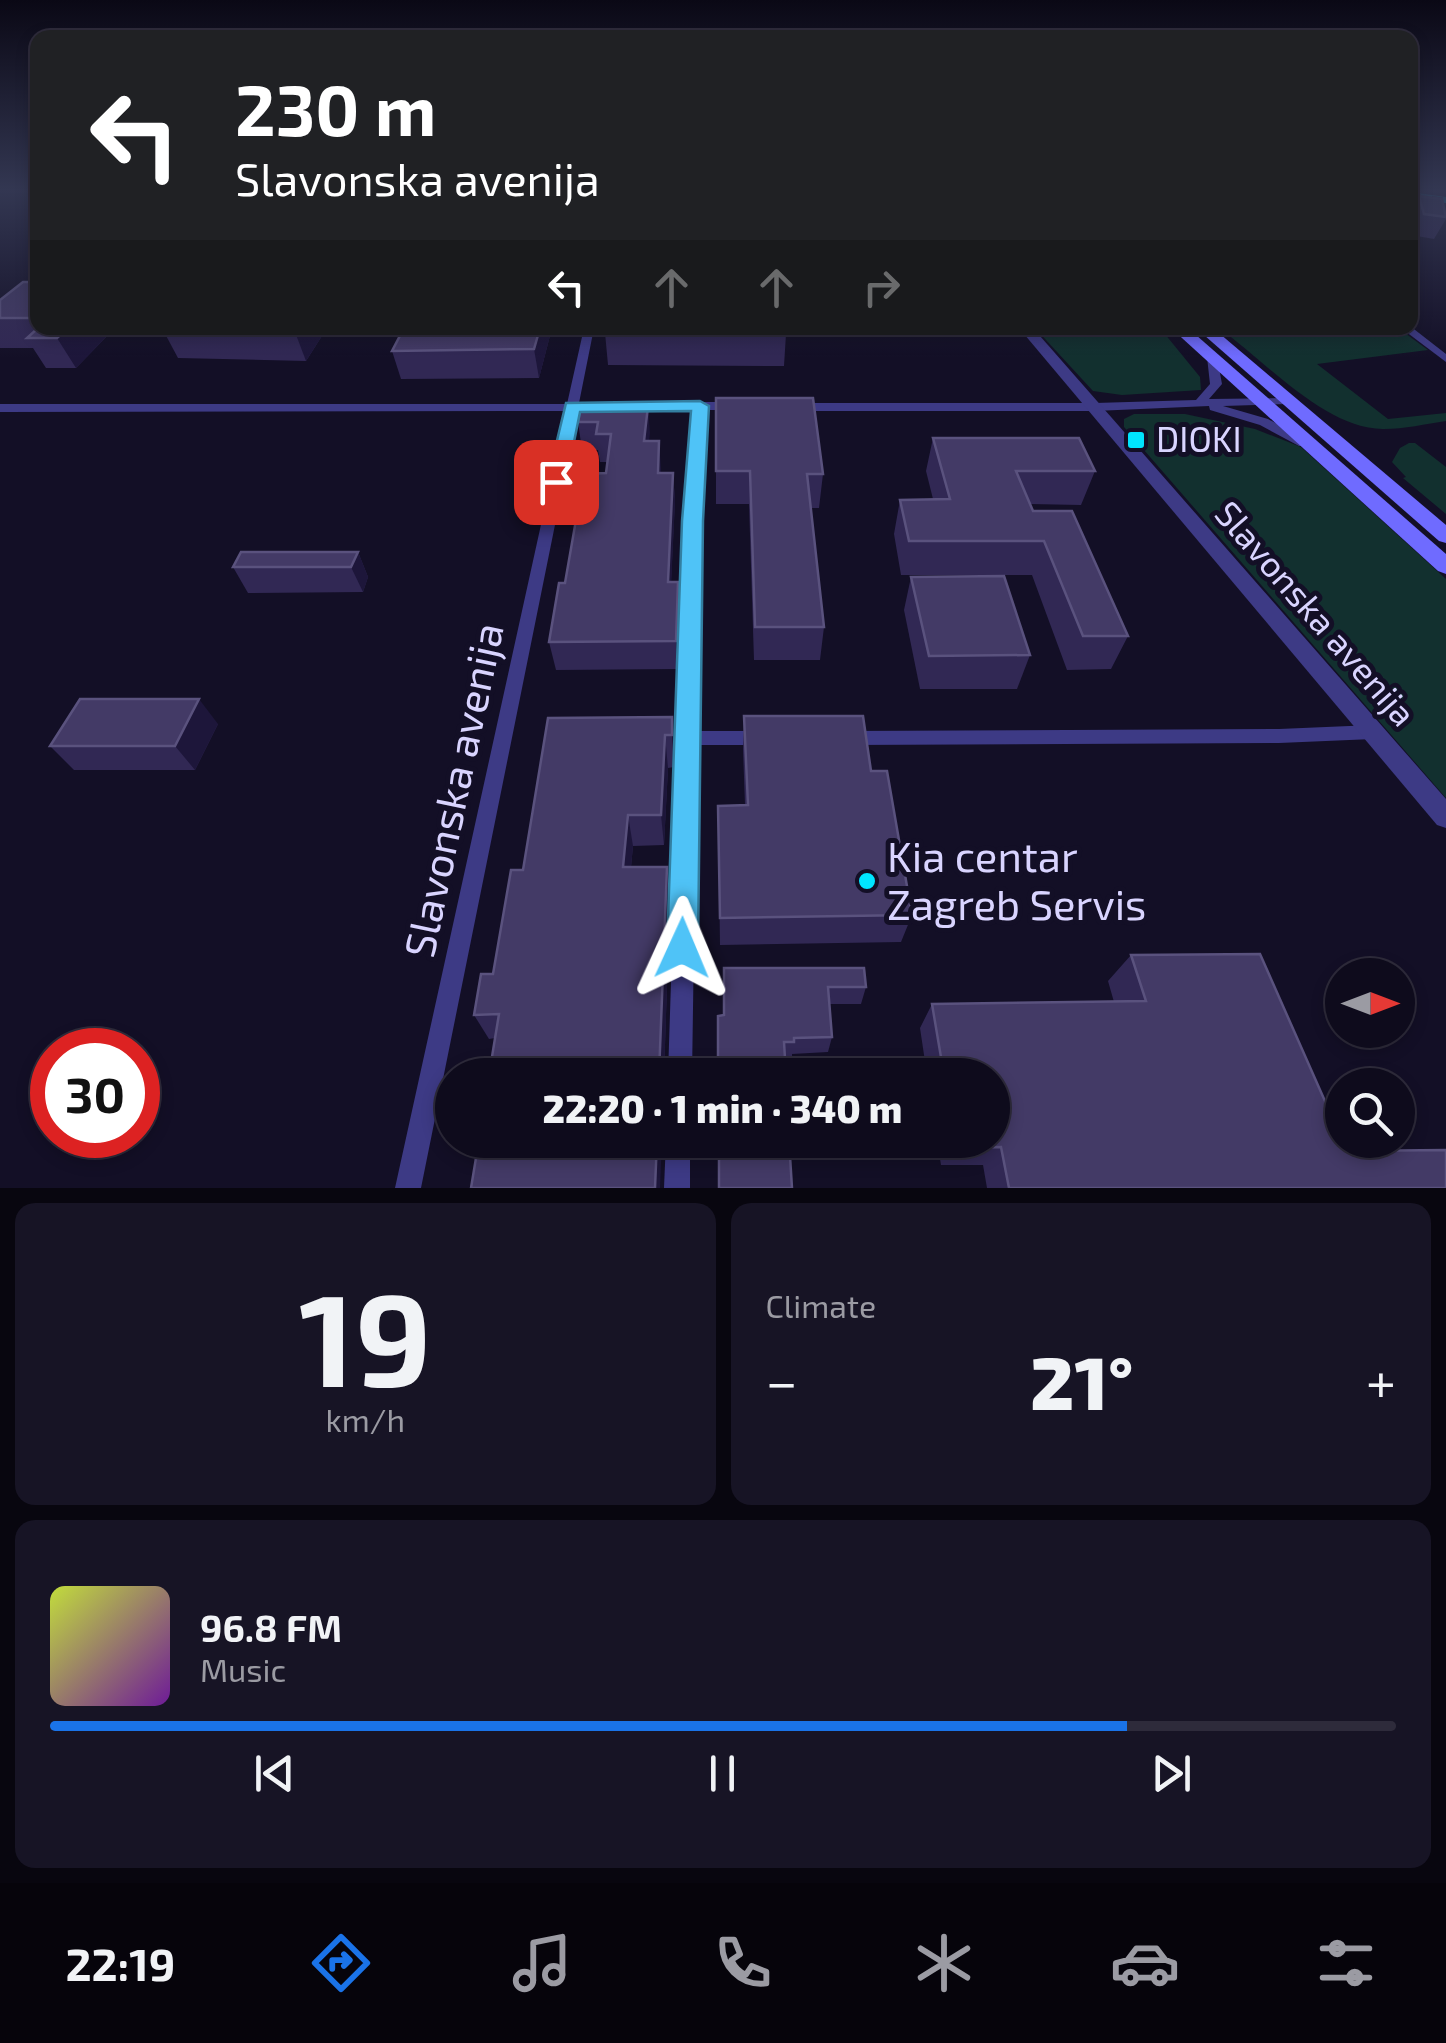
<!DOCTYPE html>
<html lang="en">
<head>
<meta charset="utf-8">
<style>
  :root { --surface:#0e0b1c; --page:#171425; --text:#f1f3f6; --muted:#9b9ba3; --line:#2e2b3b; --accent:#1a73e8 }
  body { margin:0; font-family:"Exo 2",sans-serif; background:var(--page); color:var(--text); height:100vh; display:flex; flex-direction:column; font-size:38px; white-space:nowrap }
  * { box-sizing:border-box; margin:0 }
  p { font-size:32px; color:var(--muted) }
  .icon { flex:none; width:55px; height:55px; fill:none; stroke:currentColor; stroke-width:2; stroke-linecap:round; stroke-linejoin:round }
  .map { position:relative; height:1188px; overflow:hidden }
  .side { display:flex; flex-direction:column; gap:15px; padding:15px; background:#08060f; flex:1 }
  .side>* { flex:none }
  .hud { position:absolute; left:30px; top:30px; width:1388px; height:305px; border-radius:20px; box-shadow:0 5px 15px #0003,0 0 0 2px var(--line); background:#202124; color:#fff; overflow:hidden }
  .needle { width:65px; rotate:90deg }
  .buttons { position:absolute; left:1325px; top:958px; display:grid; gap:20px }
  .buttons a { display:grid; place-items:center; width:90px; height:90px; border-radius:50%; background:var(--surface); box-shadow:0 5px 15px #0003,0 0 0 2px var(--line); font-size:50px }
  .speed { position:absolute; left:30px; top:1028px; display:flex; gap:20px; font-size:50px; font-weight:700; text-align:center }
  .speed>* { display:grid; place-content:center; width:130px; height:130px; border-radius:50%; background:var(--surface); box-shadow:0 5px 15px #0003,0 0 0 2px var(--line); line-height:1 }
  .speed .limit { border:15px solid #d22; background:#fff; color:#111 }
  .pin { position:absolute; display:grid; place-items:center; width:85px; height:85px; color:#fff; margin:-42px; border-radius:20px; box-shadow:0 5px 15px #0006 }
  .me { position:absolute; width:110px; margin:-55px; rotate:1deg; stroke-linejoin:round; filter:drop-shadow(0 0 8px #0008) }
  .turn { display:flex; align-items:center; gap:35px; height:210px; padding:0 40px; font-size:45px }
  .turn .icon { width:130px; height:130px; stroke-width:2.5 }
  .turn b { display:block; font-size:70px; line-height:85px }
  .lanes { display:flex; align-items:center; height:95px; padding:0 40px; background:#0003; justify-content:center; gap:50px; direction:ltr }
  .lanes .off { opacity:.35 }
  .big { font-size:75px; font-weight:800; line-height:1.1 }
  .side .tile { flex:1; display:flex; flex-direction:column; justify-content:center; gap:15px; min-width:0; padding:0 35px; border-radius:20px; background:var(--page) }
  .side .dial { align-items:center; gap:0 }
  .dial b { font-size:130px; line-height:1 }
  .song { display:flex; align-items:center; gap:30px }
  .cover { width:120px; height:120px; border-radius:15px; background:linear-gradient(135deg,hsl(70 70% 55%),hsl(280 70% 35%)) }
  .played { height:10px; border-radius:5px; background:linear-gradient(90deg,var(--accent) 80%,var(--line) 80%) }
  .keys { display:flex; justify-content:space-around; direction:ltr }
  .heat { display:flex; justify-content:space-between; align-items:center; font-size:55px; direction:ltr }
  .side .tiles { flex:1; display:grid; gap:15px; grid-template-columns:1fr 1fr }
  .tile:last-child { grid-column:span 2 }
  .trip { position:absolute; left:435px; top:1058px; width:575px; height:100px; border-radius:50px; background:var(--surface); box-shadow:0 5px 15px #0003,0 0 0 2px var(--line); font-weight:800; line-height:100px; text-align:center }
  .tab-bar { display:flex; height:160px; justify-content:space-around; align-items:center; background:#06040b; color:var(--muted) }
  .tab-bar .icon { width:70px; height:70px }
  .tab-bar .current { color:var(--accent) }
  .tab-bar b { font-size:45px; color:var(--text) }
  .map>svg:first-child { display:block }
  .green { fill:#12302f }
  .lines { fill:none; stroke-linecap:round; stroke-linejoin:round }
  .minor { fill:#3d3a85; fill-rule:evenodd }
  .tertiary { fill:#3d3a85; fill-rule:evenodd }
  .secondary { fill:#6f6bff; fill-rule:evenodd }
  .rail-casing { stroke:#00e5ff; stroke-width:6 }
  .rail { stroke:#130f26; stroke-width:4; stroke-dasharray:11; stroke-linecap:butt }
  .wall { fill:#312854 }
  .shaded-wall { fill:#1d163a }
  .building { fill:#433a66; stroke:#5a527e; stroke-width:2.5 }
  .route { fill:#4fc3f7; stroke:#337fa1; stroke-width:2.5 }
  .poi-dot { fill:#00e5ff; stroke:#130f26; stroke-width:4 }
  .labels { text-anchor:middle; stroke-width:10; stroke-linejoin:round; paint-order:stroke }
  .poi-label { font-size:35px; fill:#d9d4ff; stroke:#130f26; text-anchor:start }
  .street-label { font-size:35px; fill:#d9d4ff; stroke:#130f26 }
  .near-street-label { font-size:42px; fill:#d9d4ff; stroke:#130f26 }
  .near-poi-label { font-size:42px; fill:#d9d4ff; stroke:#130f26; text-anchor:start }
</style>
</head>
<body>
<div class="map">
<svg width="1446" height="1188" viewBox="0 0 1446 1188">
  <rect width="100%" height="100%" fill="#130f26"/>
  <g class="green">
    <polygon points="1035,328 1160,328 1200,377 1201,390 1122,395 1093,391"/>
    <path d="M1219 328H1398L1428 350 1317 364 1388 419 1446 413V421C1426 424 1404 429 1384 429 1326 430 1264 360 1219 328Z"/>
    <polygon points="1134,414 1185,414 1255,429 1301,447 1446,579 1446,798 1124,427 1124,419"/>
    <polygon points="1409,443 1415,443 1446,467 1446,514 1403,478 1406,477 1392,462 1400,448"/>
  </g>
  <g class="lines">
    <g class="minor">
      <polygon points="1410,326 1446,354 1446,362 1401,328"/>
      <polygon points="584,328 594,328 579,403 601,403 607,407 601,411 578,411 421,1188 395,1188 566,411 0,412 0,404 567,404"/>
      <polygon points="1212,354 1217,357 1222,384 1209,399 1291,398 1293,400 1287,404 1223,406 1268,419 1307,440 1307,446 1299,446 1260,425 1210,410 1209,406 1095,411 794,411 788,407 794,403 1095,403 1196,400 1210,384 1207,357"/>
      <polygon points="629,402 736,402 742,406 736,410 706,410 700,521 697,731 764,731 770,733 773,738 770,743 764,745 697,745 692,1075 668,1075 686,521 694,410 625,409 625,403"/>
      <polygon points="1373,725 1379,727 1382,732 1379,737 1373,739 1279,743 847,745 841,743 838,738 841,733 847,731 1279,729"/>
      <polygon points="666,1140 690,1140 690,1188 664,1188"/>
    </g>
    <polygon class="tertiary" points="1019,328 1033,328 1446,799 1446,828 1437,825"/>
    <g class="secondary">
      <polygon points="1171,328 1188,328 1446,554 1446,574 1438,571"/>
      <polygon points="1196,328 1213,328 1446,525 1446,543 1439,541"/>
    </g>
    <g class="rail-casing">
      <polyline id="rail" points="1410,195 1446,200"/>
    </g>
    <use href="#rail" class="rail"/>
  </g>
  <g class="wall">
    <polygon points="1419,196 1446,213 1446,219 1434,239 1411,235 1410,211"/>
    <polygon points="38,282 38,328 108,329 110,333 76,368 46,368 33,348 0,348 0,300"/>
    <polygon points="165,328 327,328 306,361 178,358 163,330"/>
    <polygon points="404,328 552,328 539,378 401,379 392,351"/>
    <polygon points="605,333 786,334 784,366 608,365"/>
    <polygon points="716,398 823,474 819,508 811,508 824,627 820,660 754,660 749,504 716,504"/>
    <polygon points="648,406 649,441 661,473 673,473 675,501 671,582 679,610 677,669 556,670 549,642 565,583 606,473 608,462 600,462 598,450 582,450 578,422"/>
    <polygon points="933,438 1095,471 1081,505 1030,504 1033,511 1128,636 1111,669 1067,670 1032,575 901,575 894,534 900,500 933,499 926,471"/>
    <polygon points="358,552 368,577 363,592 248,593 233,567"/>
    <polygon points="911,577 1030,655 1017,689 920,689 904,610"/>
    <polygon points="744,716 871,771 912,915 901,942 720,945 718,806 745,805 743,749"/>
    <polygon points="672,717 674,767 668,768 664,845 633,846 631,867 667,867 670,896 664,1075 489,1075 495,1038 489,1039 474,1015 493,974 523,870"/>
    <polygon points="218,724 195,770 74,770 50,746"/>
    <polygon points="1131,955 1347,1151 1446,1188 987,1188 983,1165 941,1165 937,1140 992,1140 992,1075 927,1075 920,1028 932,1004 1114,1002 1108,981"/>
    <polygon points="724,968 866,987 861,1004 830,1004 832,1037 828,1052 792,1054 792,1057 785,1057 724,1015"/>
  </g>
  <g class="shaded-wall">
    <polygon points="68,328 109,328 108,329 110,333 76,368 57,338"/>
    <polygon points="298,328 327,328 306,361 295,332"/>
    <polygon points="540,328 552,328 539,378 534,349"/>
    <polygon points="648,406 650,433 646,470 644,441"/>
    <polygon points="659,441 661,469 659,502 658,473"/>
    <polygon points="673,473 675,501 670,610 668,582"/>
    <polygon points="358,552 368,577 363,592 351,567"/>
    <polygon points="678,582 679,610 677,669 676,641"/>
    <polygon points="199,699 218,724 195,770 175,746"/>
    <polygon points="672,717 675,749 674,767 672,735"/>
    <polygon points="665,735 668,768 664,845 661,815"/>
    <polygon points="628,815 633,846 628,897 623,867"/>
    <polygon points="667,867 670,896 664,1075 659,1075"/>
    <polygon points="657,1140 662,1140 660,1188 655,1188"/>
  </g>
  <g class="building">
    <polygon points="1419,196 1442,199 1446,217 1424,214"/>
    <polygon points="23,282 38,282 38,318 0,318 0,300"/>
    <polygon points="38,328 68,328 57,338 27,338"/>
    <polygon points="165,328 298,328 295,332 163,330"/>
    <polygon points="404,328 540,328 534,349 392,351"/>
    <polygon points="606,328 786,328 786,334 605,333"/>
    <polygon points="716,398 813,398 823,474 807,474 824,627 755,627 750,471 716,471"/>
    <polygon points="581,406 648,406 644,441 659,441 658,473 673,473 668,582 678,582 676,641 549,642 559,583 565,583 584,474 606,473 611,434 596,434 598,422 578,422"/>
    <polygon points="933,438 1079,438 1095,471 1016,471 1033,511 1072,511 1128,636 1083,636 1044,541 909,541 900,500 950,499"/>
    <polygon points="241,552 358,552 351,567 233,567"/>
    <polygon points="1004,576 1030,655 929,656 911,577"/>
    <polygon points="80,699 199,699 175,746 50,746"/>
    <polygon points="744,716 863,716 871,771 887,771 912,915 720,918 718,806 748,805"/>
    <polygon points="672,717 672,735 665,735 661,815 628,815 623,867 667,867 659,1075 489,1075 499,1014 474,1015 481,974 493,974 511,870 523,870 548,718"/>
    <polygon points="1260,954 1347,1151 1446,1150 1446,1188 1009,1188 1001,1147 956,1148 955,1140 992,1140 992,1075 944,1075 932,1004 1146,1001 1131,955"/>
    <polygon points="724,968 864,968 866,987 828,987 832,1037 794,1038 794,1042 784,1042 786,1075 718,1075 718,1016 724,1015"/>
    <polygon points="479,1140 657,1140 655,1188 471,1188"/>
    <polygon points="719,1140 789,1140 792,1188 719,1188"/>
  </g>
  <linearGradient id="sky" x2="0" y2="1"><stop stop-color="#0a0815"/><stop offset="0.53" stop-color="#333752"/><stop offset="1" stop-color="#333752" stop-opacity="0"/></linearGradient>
  <rect width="1446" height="358" fill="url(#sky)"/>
  <polygon class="route" points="700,401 709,406 703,521 698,948 694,959 682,963 671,959 667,948 682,521 691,411 580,412 566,482 556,488 547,482 566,403"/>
  <g class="poi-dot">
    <rect x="1126" y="430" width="20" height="20" rx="5"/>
    <circle cx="867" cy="881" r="10"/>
  </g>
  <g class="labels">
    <g class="poi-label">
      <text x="1156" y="452">DIOKI</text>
    </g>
    <g class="street-label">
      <text transform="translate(1315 614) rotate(49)" y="12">Slavonska avenija</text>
    </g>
    <g class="near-street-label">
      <text transform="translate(454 790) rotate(-78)" y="15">Slavonska avenija</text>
    </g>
    <g class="near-poi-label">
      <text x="887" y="872">Kia centar<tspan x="887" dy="48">Zagreb Servis</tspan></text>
    </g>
  </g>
</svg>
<div class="buttons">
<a><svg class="needle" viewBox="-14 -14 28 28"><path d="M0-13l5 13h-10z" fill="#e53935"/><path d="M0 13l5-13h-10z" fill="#9b9ba3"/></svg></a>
<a><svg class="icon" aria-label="search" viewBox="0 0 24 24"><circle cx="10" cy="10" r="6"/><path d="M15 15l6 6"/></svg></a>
</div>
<div class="speed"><div class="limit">30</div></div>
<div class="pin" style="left:556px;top:482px;background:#d93025"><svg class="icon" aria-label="arrive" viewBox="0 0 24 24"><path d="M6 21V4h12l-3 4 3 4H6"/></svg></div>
<svg class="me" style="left:682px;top:948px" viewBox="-20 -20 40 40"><path d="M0-17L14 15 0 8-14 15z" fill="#4fc3f7" stroke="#fff" stroke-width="4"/></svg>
<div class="trip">22:20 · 1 min · 340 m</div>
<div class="hud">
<div class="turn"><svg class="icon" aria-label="left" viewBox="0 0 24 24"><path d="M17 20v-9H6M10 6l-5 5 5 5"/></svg><div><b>230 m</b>Slavonska avenija</div></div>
<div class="lanes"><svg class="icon" aria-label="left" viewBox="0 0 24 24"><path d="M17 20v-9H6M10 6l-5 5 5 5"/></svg><svg class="icon off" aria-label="ahead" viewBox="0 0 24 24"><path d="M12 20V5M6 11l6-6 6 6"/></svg><svg class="icon off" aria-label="ahead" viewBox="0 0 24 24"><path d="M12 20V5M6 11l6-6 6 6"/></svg><svg class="icon off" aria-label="right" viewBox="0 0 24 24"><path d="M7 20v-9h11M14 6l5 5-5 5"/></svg></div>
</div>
</div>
<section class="side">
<div class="tiles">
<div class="tile dial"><b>19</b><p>km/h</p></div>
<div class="tile"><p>Climate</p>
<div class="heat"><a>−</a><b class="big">21°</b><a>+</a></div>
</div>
<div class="tile">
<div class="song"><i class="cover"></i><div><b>96.8 FM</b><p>Music</p></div></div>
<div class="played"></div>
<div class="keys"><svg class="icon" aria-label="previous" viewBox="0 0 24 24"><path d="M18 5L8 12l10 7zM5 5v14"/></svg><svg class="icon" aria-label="pause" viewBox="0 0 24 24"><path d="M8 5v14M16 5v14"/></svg><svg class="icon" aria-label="next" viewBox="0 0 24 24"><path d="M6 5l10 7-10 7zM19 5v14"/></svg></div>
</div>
</div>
</section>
<nav class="tab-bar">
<b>22:19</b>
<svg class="icon current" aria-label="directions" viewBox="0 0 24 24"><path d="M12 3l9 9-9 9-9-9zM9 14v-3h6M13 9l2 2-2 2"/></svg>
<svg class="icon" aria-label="music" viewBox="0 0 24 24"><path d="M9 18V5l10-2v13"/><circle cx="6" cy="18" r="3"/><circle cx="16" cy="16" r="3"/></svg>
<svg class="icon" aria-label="phone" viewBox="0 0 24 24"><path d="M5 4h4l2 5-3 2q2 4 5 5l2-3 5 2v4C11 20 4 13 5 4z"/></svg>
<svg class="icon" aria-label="climate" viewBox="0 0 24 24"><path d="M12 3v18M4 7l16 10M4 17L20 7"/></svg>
<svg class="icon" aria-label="car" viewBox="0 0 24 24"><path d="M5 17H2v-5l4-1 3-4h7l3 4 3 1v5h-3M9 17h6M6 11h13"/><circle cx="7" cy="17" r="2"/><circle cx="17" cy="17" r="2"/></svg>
<svg class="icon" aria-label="filters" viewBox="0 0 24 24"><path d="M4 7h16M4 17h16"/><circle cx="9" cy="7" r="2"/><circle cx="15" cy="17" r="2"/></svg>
</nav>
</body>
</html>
